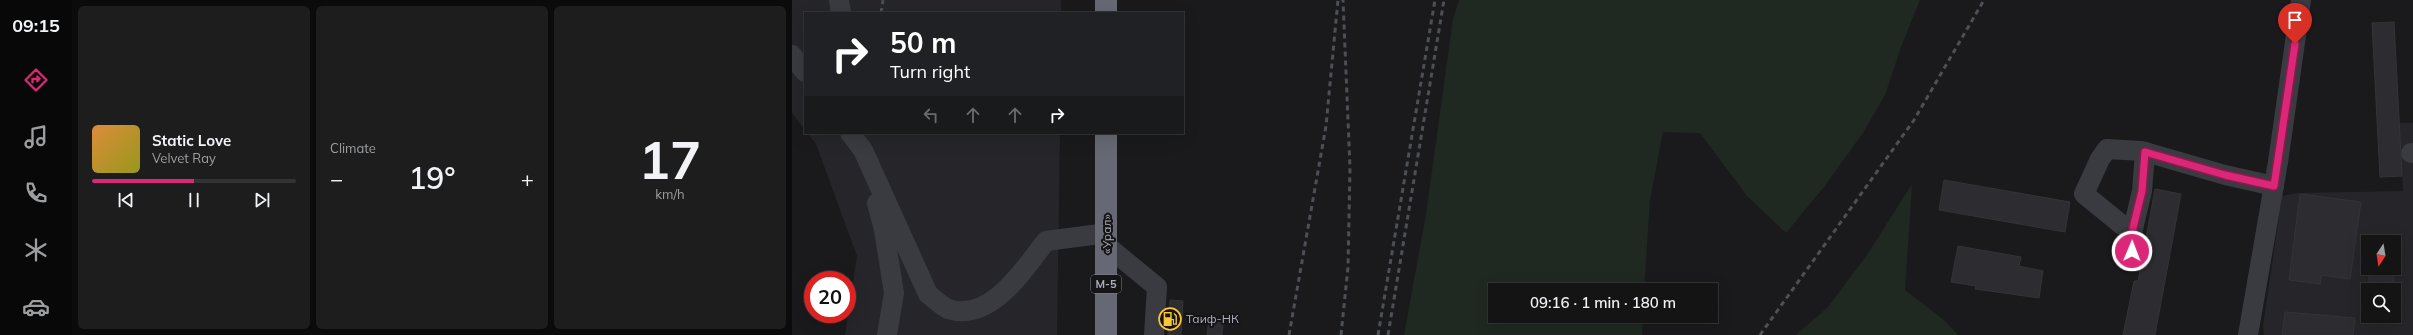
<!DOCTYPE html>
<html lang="en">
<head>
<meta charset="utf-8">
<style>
  :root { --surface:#141415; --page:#1d1d1e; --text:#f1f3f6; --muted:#9d9ea0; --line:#333334; --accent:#db2777 }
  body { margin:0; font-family:Mulish,sans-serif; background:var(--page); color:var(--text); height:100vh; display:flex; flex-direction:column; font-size:15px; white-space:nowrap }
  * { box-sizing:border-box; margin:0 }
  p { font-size:13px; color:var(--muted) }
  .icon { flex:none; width:22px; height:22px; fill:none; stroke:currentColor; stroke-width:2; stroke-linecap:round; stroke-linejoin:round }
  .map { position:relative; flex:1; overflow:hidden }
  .details { display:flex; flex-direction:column; gap:6px; padding:6px; background:#0b0b0c; width:720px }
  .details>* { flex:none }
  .banner { position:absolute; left:12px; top:12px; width:380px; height:122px; border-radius:0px; box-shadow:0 4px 16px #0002,0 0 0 1px var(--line); background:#202124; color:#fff; overflow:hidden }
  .needle { width:26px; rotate:192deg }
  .fabs { position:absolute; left:1569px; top:235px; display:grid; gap:8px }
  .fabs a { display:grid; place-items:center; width:40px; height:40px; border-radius:0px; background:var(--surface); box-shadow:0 4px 16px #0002,0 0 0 1px var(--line); font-size:20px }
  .speed { position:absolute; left:12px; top:271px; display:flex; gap:8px; font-size:20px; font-weight:700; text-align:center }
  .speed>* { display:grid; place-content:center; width:52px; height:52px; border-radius:50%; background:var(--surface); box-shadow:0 4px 16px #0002,0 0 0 1px var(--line); line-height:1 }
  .speed .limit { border:6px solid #d22; background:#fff; color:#111 }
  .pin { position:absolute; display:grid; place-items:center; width:34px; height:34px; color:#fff; margin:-41px -17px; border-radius:50% 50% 50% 0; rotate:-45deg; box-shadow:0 0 4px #0007 }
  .pin .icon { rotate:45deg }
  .me { position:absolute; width:44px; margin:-22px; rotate:1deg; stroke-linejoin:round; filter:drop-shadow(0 0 3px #0008) }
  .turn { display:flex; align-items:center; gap:14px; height:84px; padding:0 20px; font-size:18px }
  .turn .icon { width:52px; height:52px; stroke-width:2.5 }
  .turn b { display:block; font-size:28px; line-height:34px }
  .lanes { display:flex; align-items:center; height:38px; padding:0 20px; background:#0003; justify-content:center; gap:20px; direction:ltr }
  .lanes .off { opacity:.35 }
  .big { font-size:30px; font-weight:600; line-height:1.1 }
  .details .tile { flex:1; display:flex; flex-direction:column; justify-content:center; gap:6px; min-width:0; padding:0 14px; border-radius:6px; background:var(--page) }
  .details .dial { align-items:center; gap:0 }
  .dial b { font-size:52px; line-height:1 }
  .song { display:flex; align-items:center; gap:12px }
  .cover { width:48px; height:48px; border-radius:6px; background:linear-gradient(135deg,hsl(30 70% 55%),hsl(60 70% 35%)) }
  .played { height:4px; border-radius:2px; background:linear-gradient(90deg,var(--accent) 50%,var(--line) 50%) }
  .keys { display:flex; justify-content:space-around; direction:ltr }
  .heat { display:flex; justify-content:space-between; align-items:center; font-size:22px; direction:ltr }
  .details .tiles { flex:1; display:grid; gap:6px; grid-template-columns:repeat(3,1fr) }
  .trip { position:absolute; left:696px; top:283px; width:230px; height:40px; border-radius:0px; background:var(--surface); box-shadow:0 4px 16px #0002,0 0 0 1px var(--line); font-weight:600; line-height:40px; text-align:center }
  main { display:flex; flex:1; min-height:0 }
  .tab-bar { display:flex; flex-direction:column; width:72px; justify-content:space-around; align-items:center; background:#080808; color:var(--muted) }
  .tab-bar .icon { width:28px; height:28px }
  .tab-bar .on { color:var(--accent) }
  .tab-bar b { font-size:18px; color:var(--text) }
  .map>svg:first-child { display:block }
  .built { fill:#262529; fill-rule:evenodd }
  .green { fill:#1f2821 }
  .building { fill:#2d2c30; stroke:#343338 }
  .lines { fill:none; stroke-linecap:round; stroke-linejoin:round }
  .minor { stroke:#3a3b41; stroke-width:20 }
  .highway { stroke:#666973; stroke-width:22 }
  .rail { stroke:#4d4f56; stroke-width:3; stroke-dasharray:5 4; stroke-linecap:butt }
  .route-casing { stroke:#8e194d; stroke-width:10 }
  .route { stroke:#db2777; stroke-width:7 }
  .labels { text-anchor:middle; stroke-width:4; stroke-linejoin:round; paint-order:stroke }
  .shield { fill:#151417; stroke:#7e808a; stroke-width:1 }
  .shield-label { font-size:11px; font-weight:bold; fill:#abafbc }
  .street-label { font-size:12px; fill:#abafbc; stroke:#151417 }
  .poi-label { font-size:12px; fill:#abafbc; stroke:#151417; text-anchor:start }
</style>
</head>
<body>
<main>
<nav class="tab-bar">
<b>09:15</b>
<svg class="icon on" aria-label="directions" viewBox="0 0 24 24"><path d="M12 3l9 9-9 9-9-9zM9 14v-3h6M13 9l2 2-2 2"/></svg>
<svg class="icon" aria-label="music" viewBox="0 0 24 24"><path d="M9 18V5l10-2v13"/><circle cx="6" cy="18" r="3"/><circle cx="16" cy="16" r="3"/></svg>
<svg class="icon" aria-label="phone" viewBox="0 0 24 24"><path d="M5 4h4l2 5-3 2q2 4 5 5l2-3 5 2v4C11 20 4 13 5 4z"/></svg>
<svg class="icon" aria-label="climate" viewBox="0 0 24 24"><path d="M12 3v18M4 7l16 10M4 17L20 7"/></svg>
<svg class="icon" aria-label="car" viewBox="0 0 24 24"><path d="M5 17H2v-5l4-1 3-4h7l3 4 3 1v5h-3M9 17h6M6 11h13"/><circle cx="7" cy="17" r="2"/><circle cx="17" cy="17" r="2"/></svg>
</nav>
<section class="details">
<div class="tiles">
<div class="tile">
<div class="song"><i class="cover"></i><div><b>Static Love</b><p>Velvet Ray</p></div></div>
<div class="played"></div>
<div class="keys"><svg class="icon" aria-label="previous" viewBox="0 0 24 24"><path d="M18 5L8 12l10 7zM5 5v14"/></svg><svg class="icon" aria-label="pause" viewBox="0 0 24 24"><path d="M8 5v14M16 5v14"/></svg><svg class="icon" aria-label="next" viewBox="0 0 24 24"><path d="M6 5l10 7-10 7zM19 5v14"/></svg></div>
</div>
<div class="tile"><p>Climate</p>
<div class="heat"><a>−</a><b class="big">19°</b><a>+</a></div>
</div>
<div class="tile dial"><b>17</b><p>km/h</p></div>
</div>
</section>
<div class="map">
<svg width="1621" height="335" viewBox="0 0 1621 335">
  <rect width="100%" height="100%" fill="#1a1a1c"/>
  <g class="built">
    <polygon points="0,0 269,0 269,13 13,13 13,130 0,113"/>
    <path d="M1607 123H1621V335H1472L1471 326 1490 196 1506 193 1611 191ZM1576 242H1602V268H1576ZM1576 290H1602V316H1576Z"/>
    <polygon points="15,133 268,133 265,335 53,335 65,256 24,144"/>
  </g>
  <g class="green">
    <polygon points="667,0 1128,0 1109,47 1093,95 1071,133 1032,187 994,233 955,196 908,133 871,132 858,200 852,290 703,290 703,316 851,316 850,335 612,335 634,214 661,19"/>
    <polygon points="1120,184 1113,290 1152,320 1166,335 1004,335 1036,307 1075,255"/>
  </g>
  <g class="building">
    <polygon points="1602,22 1610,176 1588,177 1580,23"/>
    <polygon points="1152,180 1278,202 1273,232 1147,210"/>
    <polygon points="1363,189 1389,194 1363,335 1331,335 1342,281 1346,281"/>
    <polygon points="1508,194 1569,202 1558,279 1530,275 1528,284 1497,280"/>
    <polygon points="1166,246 1229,257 1227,266 1251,271 1247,298 1183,289 1184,286 1159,282"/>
    <polygon points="1576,268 1601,268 1602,290 1578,290"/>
    <polygon points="378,300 391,301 389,335 376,335"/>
    <polygon points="1493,312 1563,318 1561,335 1490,335"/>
    <polygon points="417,319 431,320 430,335 415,335"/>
  </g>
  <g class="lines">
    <g class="minor">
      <polyline points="47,0 49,13"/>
      <polyline points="0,55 13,72"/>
      <path d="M58 133 71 150 136 294C142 299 150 306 156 309 199 323 232 269 254 241L315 233"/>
      <polyline points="1619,153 1621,153"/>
      <polyline points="85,203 92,230 102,293 95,335"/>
      <polyline points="1341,229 1350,191 1353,152"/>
      <polyline points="315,246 365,287 362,335"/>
      <polyline points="1340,251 1341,229 1330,225 1292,194 1308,159 1315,149 1350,151 1433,175 1482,186"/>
      <polyline points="1456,335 1486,162 1509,0"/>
    </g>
    <g class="highway">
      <polyline points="314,0 314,13"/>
      <polyline points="314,133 314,335"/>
    </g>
    <g class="rail">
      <polyline points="89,13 91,0"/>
      <polyline points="497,335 534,126 546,0"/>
      <polyline points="549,335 556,267 558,168 551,0"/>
      <polyline points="586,335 643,0"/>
      <polyline points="596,335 652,0"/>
      <polyline points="968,335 1122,120 1192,0"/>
    </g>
  </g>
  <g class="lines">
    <g class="route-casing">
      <polyline id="route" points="1340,251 1341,228 1350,191 1353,152 1433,175 1482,186 1503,44"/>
    </g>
    <use href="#route" class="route"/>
  </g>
  <defs>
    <g id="fuel-ring" transform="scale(1.15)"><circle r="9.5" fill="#151417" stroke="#fcc532" stroke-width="1.5"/><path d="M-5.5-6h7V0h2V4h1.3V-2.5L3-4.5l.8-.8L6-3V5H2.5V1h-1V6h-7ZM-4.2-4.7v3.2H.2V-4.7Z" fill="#fcc532"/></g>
  </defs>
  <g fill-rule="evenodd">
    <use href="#fuel-ring" x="378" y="319"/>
  </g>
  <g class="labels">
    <rect class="shield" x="299" y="275" width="30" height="18" rx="3"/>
    <g class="shield-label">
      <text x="314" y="288">М-5</text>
    </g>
    <g class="street-label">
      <text transform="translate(315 234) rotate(-90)" y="4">«Урал»</text>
    </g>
    <g class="poi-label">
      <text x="394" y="323">Таиф-НК</text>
    </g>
  </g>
</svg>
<div class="fabs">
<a><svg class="needle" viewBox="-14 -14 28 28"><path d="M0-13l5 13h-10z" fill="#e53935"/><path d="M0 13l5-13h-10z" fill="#9d9ea0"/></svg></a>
<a><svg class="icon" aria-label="search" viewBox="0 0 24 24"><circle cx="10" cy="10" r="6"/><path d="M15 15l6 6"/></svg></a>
</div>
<div class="speed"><div class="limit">20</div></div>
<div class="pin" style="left:1503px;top:44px;background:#d93025"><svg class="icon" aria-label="arrive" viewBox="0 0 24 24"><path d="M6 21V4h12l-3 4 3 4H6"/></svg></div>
<svg class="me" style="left:1340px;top:251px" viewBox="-20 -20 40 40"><circle r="17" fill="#db2777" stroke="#fff" stroke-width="3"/><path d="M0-11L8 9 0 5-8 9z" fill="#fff"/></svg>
<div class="trip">09:16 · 1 min · 180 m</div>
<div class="banner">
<div class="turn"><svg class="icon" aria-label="right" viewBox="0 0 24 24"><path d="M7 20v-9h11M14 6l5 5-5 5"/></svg><div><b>50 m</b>Turn right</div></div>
<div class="lanes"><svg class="icon off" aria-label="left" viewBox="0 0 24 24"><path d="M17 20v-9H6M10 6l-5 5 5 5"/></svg><svg class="icon off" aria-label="ahead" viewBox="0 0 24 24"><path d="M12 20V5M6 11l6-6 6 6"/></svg><svg class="icon off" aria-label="ahead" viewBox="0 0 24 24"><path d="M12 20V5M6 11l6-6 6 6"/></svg><svg class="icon" aria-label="right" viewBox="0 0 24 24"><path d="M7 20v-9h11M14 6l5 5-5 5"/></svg></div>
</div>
</div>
</main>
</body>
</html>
